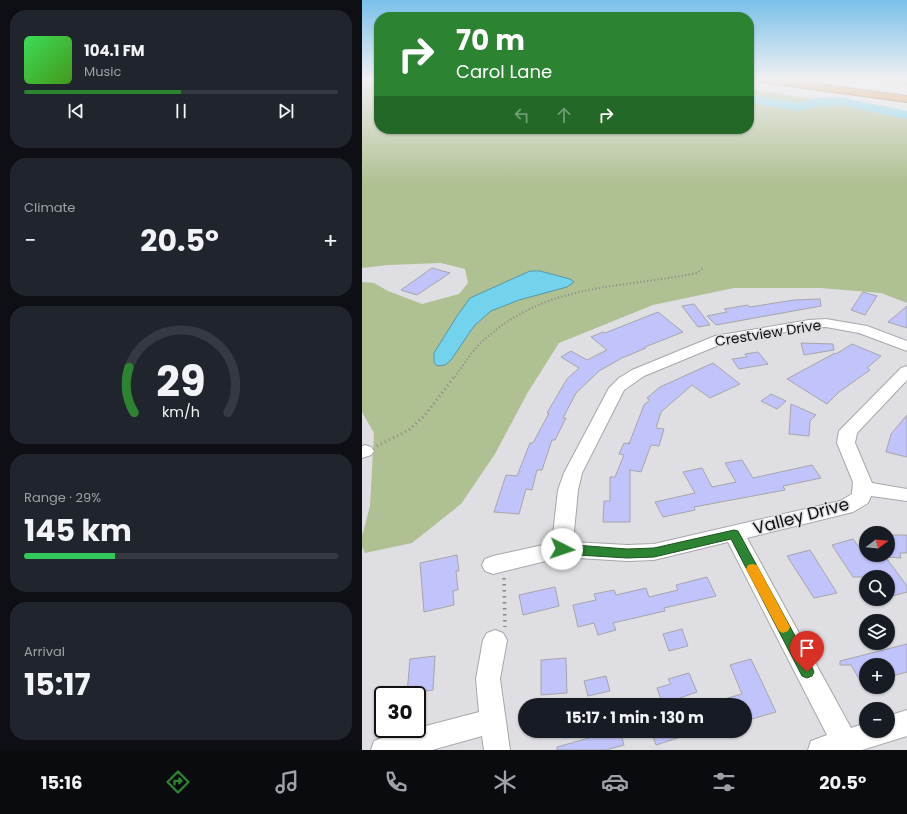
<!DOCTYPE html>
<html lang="en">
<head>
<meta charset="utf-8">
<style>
  :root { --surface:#171b24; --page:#20242c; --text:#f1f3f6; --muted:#9ea1a6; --line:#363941; --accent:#2c8331 }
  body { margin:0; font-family:Poppins,sans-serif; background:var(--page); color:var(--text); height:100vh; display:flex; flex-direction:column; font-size:15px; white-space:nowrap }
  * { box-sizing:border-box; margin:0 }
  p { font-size:13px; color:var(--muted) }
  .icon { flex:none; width:22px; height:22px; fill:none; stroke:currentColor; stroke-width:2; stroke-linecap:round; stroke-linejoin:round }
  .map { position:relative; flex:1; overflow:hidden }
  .sheet { display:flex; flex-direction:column; gap:10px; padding:10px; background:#0d0f14; width:362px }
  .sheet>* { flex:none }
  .banner { position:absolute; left:12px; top:12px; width:380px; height:122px; border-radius:16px; box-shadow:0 1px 3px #0004; background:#2c8331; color:#fff; overflow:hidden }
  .needle { width:26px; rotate:74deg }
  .tools { position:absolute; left:497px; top:526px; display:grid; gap:8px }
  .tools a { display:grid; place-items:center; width:36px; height:36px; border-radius:50%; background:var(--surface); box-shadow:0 1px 3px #0004; font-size:20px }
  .speed { position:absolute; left:12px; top:686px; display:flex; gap:8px; font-size:20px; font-weight:700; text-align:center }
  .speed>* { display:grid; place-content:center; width:52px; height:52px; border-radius:50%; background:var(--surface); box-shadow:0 1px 3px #0004; line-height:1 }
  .speed .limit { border:2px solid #111; border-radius:6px; background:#fff; color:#111 }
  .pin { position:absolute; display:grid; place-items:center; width:34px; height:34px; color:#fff; margin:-41px -17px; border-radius:50% 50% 50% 0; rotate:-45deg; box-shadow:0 0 4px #0007 }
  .pin .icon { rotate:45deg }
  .me { position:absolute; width:44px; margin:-22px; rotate:94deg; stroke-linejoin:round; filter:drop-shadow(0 0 3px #0008) }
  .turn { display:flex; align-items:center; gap:14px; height:84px; padding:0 16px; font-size:18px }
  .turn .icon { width:52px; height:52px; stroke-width:2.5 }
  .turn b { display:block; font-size:28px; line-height:34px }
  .lanes { display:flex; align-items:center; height:38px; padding:0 16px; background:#0003; justify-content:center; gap:20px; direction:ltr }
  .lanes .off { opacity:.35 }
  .big { font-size:30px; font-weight:700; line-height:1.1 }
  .sheet .card { flex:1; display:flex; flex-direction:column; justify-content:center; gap:6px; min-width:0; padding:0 14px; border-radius:16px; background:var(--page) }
  .sheet .dial { align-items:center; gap:0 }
  .dial svg { height:104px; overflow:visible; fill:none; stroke:var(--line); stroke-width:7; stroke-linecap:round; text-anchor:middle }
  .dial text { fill:var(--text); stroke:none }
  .song { display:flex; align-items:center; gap:12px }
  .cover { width:48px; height:48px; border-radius:6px; background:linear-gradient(135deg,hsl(130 70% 55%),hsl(100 70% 35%)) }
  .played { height:4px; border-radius:2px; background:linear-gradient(90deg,var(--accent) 50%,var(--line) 50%) }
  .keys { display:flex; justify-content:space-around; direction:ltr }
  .heat { display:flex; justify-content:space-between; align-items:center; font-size:22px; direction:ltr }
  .charge { height:6px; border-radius:3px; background:linear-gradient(90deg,#34c759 29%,var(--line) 0) }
  .trip { position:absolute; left:156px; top:698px; width:234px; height:40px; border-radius:20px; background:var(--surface); box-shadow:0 1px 3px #0004; font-weight:700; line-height:40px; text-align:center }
  .tabs { display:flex; height:64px; justify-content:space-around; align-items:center; background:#090b0e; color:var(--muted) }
  .tabs .icon { width:28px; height:28px }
  .tabs .active { color:var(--accent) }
  .tabs b { font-size:18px; color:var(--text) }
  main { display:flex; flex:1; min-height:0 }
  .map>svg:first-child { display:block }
  .green { fill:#afc092 }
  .water { fill:#73d2ec; stroke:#5598aa }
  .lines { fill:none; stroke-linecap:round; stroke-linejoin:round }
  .river { fill:#73d2ec; fill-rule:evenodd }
  .building { fill:#c1c3fb; stroke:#a6a6a9 }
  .minor-casing { stroke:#a7a7aa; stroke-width:2 }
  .highway-casing { stroke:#8d5c24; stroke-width:2 }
  .path-far2 { stroke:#868689; stroke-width:2; stroke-dasharray:1 2.5; stroke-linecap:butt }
  .path-far1 { stroke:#868689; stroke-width:3; stroke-dasharray:1 3.5; stroke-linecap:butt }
  .path { stroke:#868689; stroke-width:3.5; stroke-dasharray:1.5 4.5; stroke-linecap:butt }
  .minor { fill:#fff; fill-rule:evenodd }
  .highway { fill:#d1862e; fill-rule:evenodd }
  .route { fill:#2c8331; stroke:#1d5520 }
  .slow { fill:#f59e0b }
  .labels { text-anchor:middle; stroke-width:3; stroke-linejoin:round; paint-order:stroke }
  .street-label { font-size:14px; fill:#0f0f11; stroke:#dfdee2 }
  .near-street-label { font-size:17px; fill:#0f0f11; stroke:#dfdee2 }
</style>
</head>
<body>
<main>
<section class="sheet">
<div class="card">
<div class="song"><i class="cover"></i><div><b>104.1 FM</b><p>Music</p></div></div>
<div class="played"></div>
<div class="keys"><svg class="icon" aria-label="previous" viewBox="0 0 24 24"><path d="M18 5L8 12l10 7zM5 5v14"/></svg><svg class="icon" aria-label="pause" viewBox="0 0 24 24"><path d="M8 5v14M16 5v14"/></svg><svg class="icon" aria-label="next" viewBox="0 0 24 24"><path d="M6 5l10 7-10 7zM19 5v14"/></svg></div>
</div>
<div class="card"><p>Climate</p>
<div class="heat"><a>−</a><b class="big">20.5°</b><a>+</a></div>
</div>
<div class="card dial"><svg viewBox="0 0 100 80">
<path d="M14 69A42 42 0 1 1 86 69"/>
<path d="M14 69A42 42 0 0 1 10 34" stroke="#2c8331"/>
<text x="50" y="56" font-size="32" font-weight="700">29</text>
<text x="50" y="72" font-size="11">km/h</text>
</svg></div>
<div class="card"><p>Range · 29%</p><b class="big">145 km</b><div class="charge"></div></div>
<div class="card"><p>Arrival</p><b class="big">15:17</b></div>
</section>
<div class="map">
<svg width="545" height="750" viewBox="0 0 545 750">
  <rect width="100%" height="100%" fill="#dfdee2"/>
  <g class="green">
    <polygon points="0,79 17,79 17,129 387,129 387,89 545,113 545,303 519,293 458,288 372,288 291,305 197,343 166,392 133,454 99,504 50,543 3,553 0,547 0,536 8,506 12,433 0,412 0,282 12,283 26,291 60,304 97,294 106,283 103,269 79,263 26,265 0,268"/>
    <polygon points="505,79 545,79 545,86"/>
  </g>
  <polygon class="water" points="168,271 178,271 208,279 212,282 205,287 157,300 129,311 112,326 89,360 83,365 75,366 72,362 72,353 95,316 108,298"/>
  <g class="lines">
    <polygon class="river" points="387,95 437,103 455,98 477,97 545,111 545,119 477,105 457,106 437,111 387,103"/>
  </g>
  <g class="building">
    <polygon points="70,268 88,273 55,295 39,290"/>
    <polygon points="501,292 515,296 503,315 489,310"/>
    <polygon points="458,299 459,306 354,325 345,316 365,312 362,309 386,305 388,307 432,300"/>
    <polygon points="332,304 348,325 336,327 320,306"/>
    <polygon points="545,306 545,328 526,322"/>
    <polygon points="296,312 321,332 283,347 284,348 260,358 237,371 214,393 201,418 204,418 193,440 190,440 180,470 175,470 170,490 164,489 157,514 132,512 144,475 155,476 168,443 171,443 187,413 185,413 205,379 217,368 199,357 209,351 225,360 245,350 229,337 241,332 243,333"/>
    <polygon points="439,343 471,344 472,350 442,355"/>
    <polygon points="490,344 519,356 505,368 508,370 477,392 465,404 425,379 473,353 474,354"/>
    <polygon points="396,352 406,364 377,369 370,359 385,357 383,354"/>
    <polygon points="351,363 378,384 348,398 330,385 299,412 294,428 302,429 297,446 289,445 279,472 268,470 268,522 241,522 242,501 248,501 248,477 253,477 262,455 257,454 262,443 267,444 267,442 267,444 282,405 288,400 285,398 298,387"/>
    <polygon points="409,394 424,401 415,409 399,401"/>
    <polygon points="429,404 454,415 448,421 447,436 427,434"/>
    <polygon points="545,415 545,457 524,452 529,434"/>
    <polygon points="380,460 391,478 450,465 459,478 421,486 423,490 332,507 333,510 301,517 293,502 333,493 321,472 340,468 350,487 374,482 363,463"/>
    <polygon points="526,535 545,535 545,553 538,553 539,558 526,557"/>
    <polygon points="491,539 496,546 504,544 504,555 522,555 545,586 545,592 530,596 526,590 526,577 491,577 470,545"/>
    <polygon points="448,550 475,593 452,598 425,556"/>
    <polygon points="95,555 97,571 94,571 96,590 91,591 92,605 62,612 58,563"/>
    <polygon points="345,577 354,596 302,608 303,611 251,623 254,630 236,635 232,623 216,627 211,605 234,600 232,594 252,590 254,595 284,588 287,597 316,590 314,585"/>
    <polygon points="193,587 197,606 161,615 157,595"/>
    <polygon points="320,629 326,646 307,651 301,634"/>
    <polygon points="545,644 545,672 526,677 526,665 504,665 504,691 489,665 478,665 478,661"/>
    <polygon points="73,656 71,690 45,694 48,659"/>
    <polygon points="204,658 205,693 179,695 179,660"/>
    <polygon points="389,659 414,712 383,721 383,705 352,705 351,702 380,694 368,665"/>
    <polygon points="327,673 335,692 315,699 317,705 301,705 295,688 309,684 306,679"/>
    <polygon points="244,676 248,691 226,696 222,681"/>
    <polygon points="225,731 258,731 262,745 244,750 195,750 195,747 227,738"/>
    <polygon points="289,731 331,731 331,733 294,745"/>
  </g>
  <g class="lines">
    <g class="minor-casing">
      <g id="minor">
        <polygon points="464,319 505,326 545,341 545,351 497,333 464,327 447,328 362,343 282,376 262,390 220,473 216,490 211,542 265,545 292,544 478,501 490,494 491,482 475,443 477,431 539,368 545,366 545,380 495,433 493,443 510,483 545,489 545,501 509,496 506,503 491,512 385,538 489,728 504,723 504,731 526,731 526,716 545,710 545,736 500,750 446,750 449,741 465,735 366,542 292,560 265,561 200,557 131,574 123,571 120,565 123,559 131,556 190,543 196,490 202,473 247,388 257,378 270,370 353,336 447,320"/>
        <polygon points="3,445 9,447 12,451 9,455 0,458 0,446"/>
        <polygon points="133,630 141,633 145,640 138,679 148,750 122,750 120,736 70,750 9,750 12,741 22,737 117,712 114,679 121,640 125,633"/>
      </g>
    </g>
    <g class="highway-casing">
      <polygon id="highway" points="393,79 419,79 545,96 545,102 398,82"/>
    </g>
    <path class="path-far2" d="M93 377C102 364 111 349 123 339 187 282 257 289 335 273L340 269V266"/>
    <polyline class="path-far1" points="15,446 47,430 63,415 93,376"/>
    <polyline class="path" points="142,578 143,627"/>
    <use href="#minor" class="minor"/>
    <use href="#highway" class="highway"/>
  </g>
  <linearGradient id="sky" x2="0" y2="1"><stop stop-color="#79c0ea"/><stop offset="0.43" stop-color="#f1f0f2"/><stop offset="1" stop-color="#f1f0f2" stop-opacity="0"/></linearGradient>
  <rect width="545" height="184" fill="url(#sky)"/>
  <polygon class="route" points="372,530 376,531 450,667 452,672 450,676 445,678 440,676 369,539 292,557 265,558 200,554 196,552 194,549 196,546 200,544 265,549 292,548"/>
  <polygon class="slow" points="390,564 395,565 426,623 428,627 426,631 421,633 417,631 384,569 386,565"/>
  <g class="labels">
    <g class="street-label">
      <text transform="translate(406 333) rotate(-9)" y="5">Crestview Drive</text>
    </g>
    <g class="near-street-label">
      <text transform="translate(439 516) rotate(-15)" y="6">Valley Drive</text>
    </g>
  </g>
</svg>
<div class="tools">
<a><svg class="needle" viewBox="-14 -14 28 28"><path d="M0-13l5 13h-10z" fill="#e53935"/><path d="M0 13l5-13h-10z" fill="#9ea1a6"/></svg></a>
<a><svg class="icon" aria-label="search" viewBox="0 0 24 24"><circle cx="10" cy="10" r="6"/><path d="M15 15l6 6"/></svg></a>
<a><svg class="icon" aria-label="layers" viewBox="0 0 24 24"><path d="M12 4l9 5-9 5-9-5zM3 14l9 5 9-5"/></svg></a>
<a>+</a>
<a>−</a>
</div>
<div class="speed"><div class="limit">30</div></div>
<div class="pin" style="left:445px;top:672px;background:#d93025"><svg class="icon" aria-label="arrive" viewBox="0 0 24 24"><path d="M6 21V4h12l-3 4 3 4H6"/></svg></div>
<svg class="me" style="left:200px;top:549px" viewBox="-20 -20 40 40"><circle r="19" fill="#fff"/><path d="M0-13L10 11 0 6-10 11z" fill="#2c8331"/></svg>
<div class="trip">15:17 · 1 min · 130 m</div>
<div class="banner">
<div class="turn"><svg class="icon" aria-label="right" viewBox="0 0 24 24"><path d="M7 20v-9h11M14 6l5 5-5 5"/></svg><div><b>70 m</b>Carol Lane</div></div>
<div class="lanes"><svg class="icon off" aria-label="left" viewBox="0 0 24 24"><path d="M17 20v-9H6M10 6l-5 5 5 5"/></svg><svg class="icon off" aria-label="ahead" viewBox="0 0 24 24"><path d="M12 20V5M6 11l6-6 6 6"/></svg><svg class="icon" aria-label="right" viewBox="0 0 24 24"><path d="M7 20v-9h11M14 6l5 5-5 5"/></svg></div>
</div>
</div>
</main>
<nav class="tabs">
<b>15:16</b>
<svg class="icon active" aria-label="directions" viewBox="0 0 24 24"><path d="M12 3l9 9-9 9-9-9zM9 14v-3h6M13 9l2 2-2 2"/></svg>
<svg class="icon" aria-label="music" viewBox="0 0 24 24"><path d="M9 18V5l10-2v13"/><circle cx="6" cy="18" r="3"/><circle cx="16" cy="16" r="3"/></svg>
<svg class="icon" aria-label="phone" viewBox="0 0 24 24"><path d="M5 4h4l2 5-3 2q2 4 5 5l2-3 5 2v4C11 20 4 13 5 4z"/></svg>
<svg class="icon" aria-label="climate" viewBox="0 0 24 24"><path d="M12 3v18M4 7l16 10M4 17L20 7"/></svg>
<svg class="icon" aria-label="car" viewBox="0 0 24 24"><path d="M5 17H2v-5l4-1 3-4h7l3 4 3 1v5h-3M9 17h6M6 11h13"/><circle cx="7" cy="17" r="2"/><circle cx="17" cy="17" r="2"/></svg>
<svg class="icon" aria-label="filters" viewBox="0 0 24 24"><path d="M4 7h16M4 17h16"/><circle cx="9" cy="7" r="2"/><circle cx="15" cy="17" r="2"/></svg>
<b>20.5°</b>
</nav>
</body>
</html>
